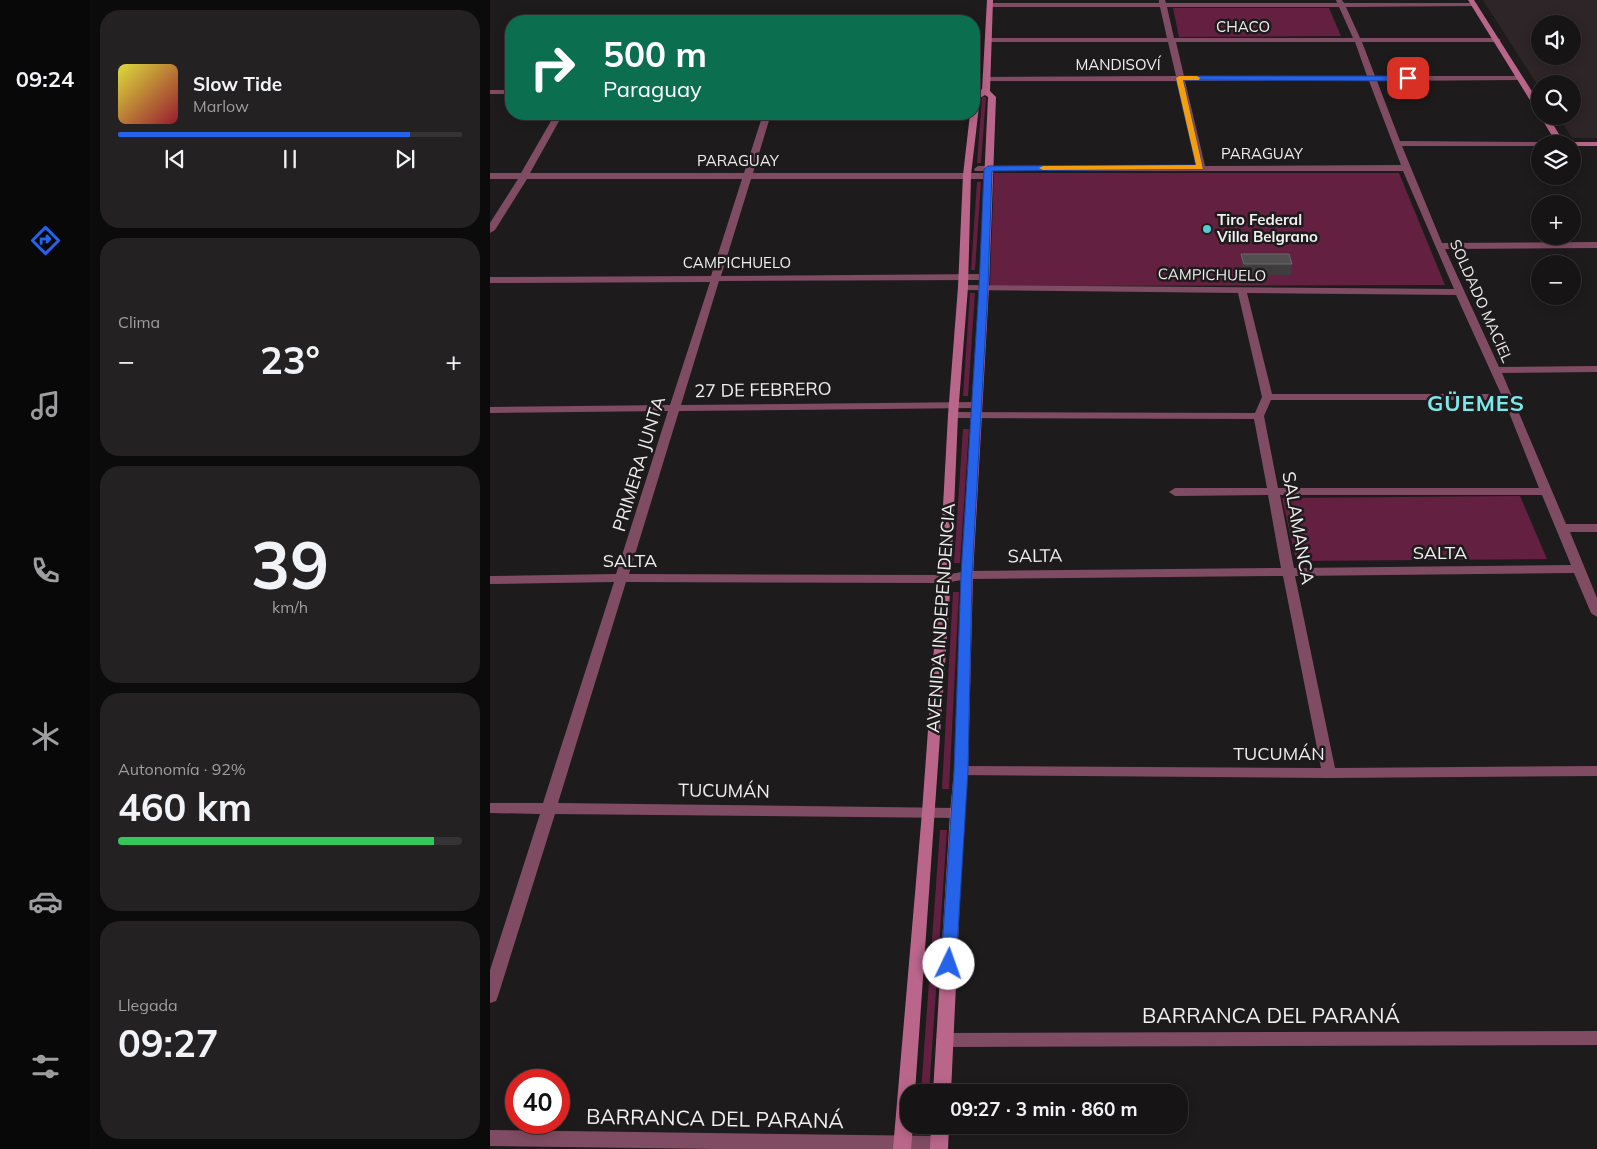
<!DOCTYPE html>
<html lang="es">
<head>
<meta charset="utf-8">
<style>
  :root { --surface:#161415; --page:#232122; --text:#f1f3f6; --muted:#9e9ea0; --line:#353334; --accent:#2563eb }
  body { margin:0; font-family:Mulish,sans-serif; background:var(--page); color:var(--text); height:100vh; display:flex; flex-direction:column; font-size:19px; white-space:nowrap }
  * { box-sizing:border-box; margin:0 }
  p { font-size:16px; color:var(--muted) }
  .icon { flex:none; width:28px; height:28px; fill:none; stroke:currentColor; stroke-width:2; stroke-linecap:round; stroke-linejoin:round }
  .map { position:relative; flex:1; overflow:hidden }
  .panel { display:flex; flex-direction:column; gap:10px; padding:10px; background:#0c0b0c; width:400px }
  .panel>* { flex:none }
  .top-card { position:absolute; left:15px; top:15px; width:475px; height:105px; border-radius:20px; box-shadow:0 2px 12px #0003,0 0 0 1px var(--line); background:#0b6e4f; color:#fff; overflow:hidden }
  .fabs { position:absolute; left:1041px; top:15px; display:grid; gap:10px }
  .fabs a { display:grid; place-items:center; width:50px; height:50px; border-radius:50%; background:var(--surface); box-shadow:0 2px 12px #0003,0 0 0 1px var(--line); font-size:25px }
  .speed { position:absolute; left:15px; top:1069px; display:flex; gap:10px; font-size:25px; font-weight:700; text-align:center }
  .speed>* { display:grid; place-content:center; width:65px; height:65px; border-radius:50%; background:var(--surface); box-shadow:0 2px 12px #0003,0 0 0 1px var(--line); line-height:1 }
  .speed .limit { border:8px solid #d22; background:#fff; color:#111 }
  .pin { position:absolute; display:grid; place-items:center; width:42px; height:42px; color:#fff; margin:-21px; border-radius:10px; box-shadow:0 2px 8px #0006 }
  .me { position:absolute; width:55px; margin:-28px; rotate:3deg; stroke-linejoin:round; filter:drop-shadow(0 0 4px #0008) }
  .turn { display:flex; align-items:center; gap:18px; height:105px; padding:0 15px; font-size:22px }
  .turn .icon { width:65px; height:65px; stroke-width:2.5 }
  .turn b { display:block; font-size:35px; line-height:42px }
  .big { font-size:38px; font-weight:700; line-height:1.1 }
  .panel .widget { flex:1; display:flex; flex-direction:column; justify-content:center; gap:8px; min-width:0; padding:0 18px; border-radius:20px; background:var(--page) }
  .panel .dial { align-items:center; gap:0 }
  .dial b { font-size:65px; line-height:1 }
  .song { display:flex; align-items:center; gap:15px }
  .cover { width:60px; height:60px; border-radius:8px; background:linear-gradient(135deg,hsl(60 70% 55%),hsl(350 70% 35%)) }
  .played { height:5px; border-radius:2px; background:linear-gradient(90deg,var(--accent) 85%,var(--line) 85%) }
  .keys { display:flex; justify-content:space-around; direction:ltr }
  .heat { display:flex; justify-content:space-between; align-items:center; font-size:28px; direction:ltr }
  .charge { height:8px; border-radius:4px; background:linear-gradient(90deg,#34c759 92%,var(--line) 0) }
  .trip { position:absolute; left:410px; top:1084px; width:288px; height:50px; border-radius:20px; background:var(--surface); box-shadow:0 2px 12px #0003,0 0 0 1px var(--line); font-weight:700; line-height:50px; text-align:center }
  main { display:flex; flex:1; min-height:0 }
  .menu { display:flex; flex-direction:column; width:90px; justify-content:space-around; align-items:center; background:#090808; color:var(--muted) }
  .menu .icon { width:35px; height:35px }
  .menu .active { color:var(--accent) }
  .menu b { font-size:22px; color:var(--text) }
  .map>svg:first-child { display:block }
  .built { fill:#2e2528; fill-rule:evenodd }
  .green { fill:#632041 }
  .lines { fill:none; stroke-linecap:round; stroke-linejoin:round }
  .street { fill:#804c63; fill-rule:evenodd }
  .secondary { fill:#ba668b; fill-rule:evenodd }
  .wall { fill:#3f3c3d }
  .building { fill:#524f50; stroke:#6b6869 }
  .route { fill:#2563eb; stroke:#184099 }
  .slow { fill:#f59e0b }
  .poi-dot { fill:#52cdcf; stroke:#1e1b1c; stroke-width:2 }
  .labels { text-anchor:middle; stroke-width:5; stroke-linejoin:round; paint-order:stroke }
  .far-street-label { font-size:15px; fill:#f0eeef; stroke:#1e1b1c }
  .far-poi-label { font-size:15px; font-weight:bold; fill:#f0eeef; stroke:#1e1b1c; text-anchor:start }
  .street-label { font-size:18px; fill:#f0eeef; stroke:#1e1b1c }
  .near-street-label { font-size:21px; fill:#f0eeef; stroke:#1e1b1c }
  .district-label { font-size:22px; font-weight:bold; letter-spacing:1px; fill:#7ce8ea; stroke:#1e1b1c }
</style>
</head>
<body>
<main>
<nav class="menu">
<b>09:24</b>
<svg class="icon active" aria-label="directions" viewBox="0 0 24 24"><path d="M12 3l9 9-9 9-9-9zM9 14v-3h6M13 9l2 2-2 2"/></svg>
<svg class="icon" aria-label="music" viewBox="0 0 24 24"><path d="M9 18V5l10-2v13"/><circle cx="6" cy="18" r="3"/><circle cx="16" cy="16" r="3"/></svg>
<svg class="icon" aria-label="phone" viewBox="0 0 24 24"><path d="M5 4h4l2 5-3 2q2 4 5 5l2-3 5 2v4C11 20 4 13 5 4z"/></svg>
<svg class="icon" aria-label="climate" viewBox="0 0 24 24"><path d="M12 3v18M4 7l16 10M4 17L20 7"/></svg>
<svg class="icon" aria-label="car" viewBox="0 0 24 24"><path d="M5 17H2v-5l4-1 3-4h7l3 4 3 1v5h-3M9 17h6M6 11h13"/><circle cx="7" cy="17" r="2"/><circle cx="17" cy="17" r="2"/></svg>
<svg class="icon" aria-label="filters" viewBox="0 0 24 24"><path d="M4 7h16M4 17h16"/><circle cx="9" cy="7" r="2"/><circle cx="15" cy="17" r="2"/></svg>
</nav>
<section class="panel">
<div class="widget">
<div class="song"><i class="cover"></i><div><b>Slow Tide</b><p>Marlow</p></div></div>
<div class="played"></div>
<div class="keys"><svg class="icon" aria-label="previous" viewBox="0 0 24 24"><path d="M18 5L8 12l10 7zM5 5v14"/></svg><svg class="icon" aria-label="pause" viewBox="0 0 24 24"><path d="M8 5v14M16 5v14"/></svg><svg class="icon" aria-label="next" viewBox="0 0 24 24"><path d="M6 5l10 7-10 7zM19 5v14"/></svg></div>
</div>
<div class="widget"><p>Clima</p>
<div class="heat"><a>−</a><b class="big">23°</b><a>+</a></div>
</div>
<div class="widget dial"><b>39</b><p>km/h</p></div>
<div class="widget"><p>Autonomía · 92%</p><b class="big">460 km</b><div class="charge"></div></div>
<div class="widget"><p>Llegada</p><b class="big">09:27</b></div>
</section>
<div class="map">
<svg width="1107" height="1149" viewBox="0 0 1107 1149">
  <rect width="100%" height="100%" fill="#1e1b1c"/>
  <path class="built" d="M993 0H1107V138H1082L1068 116H1082V84H1050V89ZM1050 24H1082V56H1050Z"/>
  <g class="green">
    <polygon points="683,8 839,8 851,36 689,37"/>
    <polygon points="492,97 496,97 491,163 487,163"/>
    <polygon points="504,173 909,173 955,285 500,286"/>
    <polygon points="487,182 491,182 485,270 481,270"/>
    <polygon points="480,293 485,293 478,396 473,396"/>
    <polygon points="473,429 479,429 470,563 464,563"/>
    <polygon points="1030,496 1057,559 806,561 792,498"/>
    <polygon points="463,592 469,592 459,789 452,789"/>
    <polygon points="450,830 457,830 439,1092 431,1092"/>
  </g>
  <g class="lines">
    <g class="street">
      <path d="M669 0H675L676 3H847L846 0H852L854 3H984L987 5 986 6 856 7 870 38H1007L1011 40 1007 42H872L885 76H1030L1034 78 1030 80 887 81 910 141 1050 142 1054 144H1050V146H912L952 243 1107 242V248L955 249 1009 367 1107 366V372L1012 373 1076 524H1107V532H1080L1107 598V617L1101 613 1084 573 805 576 845 768 1107 766V776L839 778 466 775 464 771 466 767 471 766 831 768 793 576 477 579 455 583 136 582 68 803 467 808 472 809 474 813 472 817 467 818 65 814 8 996 6 1001 0 1003V970L50 814 0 813V803H53L124 582 0 584V576L126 574 178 411 0 413V407L180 405 220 282 0 283V277L221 276 252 179H37L5 230 0 233V223L28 179H0V173H31L65 114H73L40 173H254L273 114H281L263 173H497L501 176 497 179H261L231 276 494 274 499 277 494 280 229 281 191 405 486 402 491 405 486 408 189 411 139 574 455 575 477 571 791 568 778 495 685 496 679 492 685 488H777L764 419 463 418 458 415 463 412 765 413 772 397 748 293 473 290 470 289V285L964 289 913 171H485L484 169 488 166H706L687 81H496L492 79 496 77 686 76 678 42H499L495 40 499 38H677L670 7H500L497 5 500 3H669ZM677 7H849L863 38H684ZM686 42H865L877 76H694ZM695 81H879L911 165 715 166ZM757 293 966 295 1011 394H782ZM781 400H1014L1049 488H788L774 416ZM790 495H1052L1081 565 804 568Z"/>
      <polygon points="484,89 496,89 500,91 496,93 484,93"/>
      <rect x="0" y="90" width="21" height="4"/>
      <polygon points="1107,1031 1107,1045 455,1047 449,1045 446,1040 449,1035 455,1033"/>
      <polygon points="0,1130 449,1136 455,1138 458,1144 456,1149 226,1149 0,1146"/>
    </g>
    <g class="secondary">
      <polygon points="497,0 503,0 500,91 506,97 499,287 483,575 478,771 474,813 461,1092 443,1092 460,813 464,771 471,575 489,287 498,97 495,95 490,98 481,175 478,287 468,415 461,579 425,1092 419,1092 419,1125 423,1125 421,1149 403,1149 432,812 449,579 458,415 468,287 473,175 480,114 484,114 484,95 492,90"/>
      <polygon points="978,0 984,0 1050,104 1050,112 1046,110"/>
      <polygon points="1050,116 1058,116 1075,144 1067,144"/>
      <polygon points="1079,142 1107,142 1107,146 1082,146 1082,144 1078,144"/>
      <polygon points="441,1125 459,1125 458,1149 440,1149"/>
    </g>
  </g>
  <polygon class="wall" points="751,254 802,264 801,275 753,275 751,264"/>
  <polygon class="building" points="751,254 799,254 802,264 754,264"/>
  <polygon class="route" points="689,76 918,76 922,78 918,81 693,80 713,169 502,171 498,287 482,575 478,771 466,964 464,968 459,970 454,968 451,964 464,771 471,575 489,287 494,169 498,166 706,165 686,78"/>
  <polygon class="slow" points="707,76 710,78 709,80 693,80 713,169 553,170 549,168 553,166 706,165 686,78 689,76"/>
  <circle class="poi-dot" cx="717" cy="229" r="5"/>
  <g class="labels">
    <g class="far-street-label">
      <text x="753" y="32">CHACO</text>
      <text x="628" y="70">MANDISOVÍ</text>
      <text x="772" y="159">PARAGUAY</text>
      <text x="248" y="166">PARAGUAY</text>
      <text x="247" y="268">CAMPICHUELO</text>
      <text transform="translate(722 275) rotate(1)" y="5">CAMPICHUELO</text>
      <text transform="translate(991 301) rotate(66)" y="5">SOLDADO MACIEL</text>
    </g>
    <g class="far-poi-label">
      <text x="727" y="225">Tiro Federal<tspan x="727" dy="17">Villa Belgrano</tspan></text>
    </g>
    <g class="street-label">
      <text transform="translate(273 390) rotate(-1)" y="6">27 DE FEBRERO</text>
      <text transform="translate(149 464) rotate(-73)" y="6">PRIMERA JUNTA</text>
      <text transform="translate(808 528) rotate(80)" y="6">SALAMANCA</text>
      <text x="950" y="559">SALTA</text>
      <text transform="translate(545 556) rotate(-1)" y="6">SALTA</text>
      <text x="140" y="567">SALTA</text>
      <text transform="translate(451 618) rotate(-86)" y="6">AVENIDA INDEPENDENCIA</text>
      <text x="789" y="760">TUCUMÁN</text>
      <text transform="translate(234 791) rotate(1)" y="6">TUCUMÁN</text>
    </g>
    <g class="near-street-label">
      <text x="781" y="1023">BARRANCA DEL PARANÁ</text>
      <text transform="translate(225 1119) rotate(1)" y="7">BARRANCA DEL PARANÁ</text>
    </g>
    <g class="district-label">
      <text x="986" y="411">GÜEMES</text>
    </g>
  </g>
</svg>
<div class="fabs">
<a><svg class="icon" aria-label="sound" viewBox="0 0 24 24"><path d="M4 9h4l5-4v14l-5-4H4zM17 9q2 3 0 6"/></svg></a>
<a><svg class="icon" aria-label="search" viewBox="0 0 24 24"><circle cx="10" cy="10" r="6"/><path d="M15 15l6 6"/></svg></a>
<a><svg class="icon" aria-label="layers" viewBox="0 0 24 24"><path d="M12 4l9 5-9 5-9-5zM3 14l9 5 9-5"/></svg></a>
<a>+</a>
<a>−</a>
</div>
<div class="speed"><div class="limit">40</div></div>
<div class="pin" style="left:918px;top:78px;background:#d93025"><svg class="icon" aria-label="arrive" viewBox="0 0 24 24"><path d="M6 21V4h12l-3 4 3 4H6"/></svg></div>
<svg class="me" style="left:459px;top:964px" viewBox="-20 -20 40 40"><circle r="19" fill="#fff"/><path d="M0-13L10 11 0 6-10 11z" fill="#2563eb"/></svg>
<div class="trip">09:27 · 3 min · 860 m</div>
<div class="top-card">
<div class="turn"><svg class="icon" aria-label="right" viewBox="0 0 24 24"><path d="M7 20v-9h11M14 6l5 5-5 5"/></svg><div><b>500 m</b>Paraguay</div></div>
</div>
</div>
</main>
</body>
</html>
